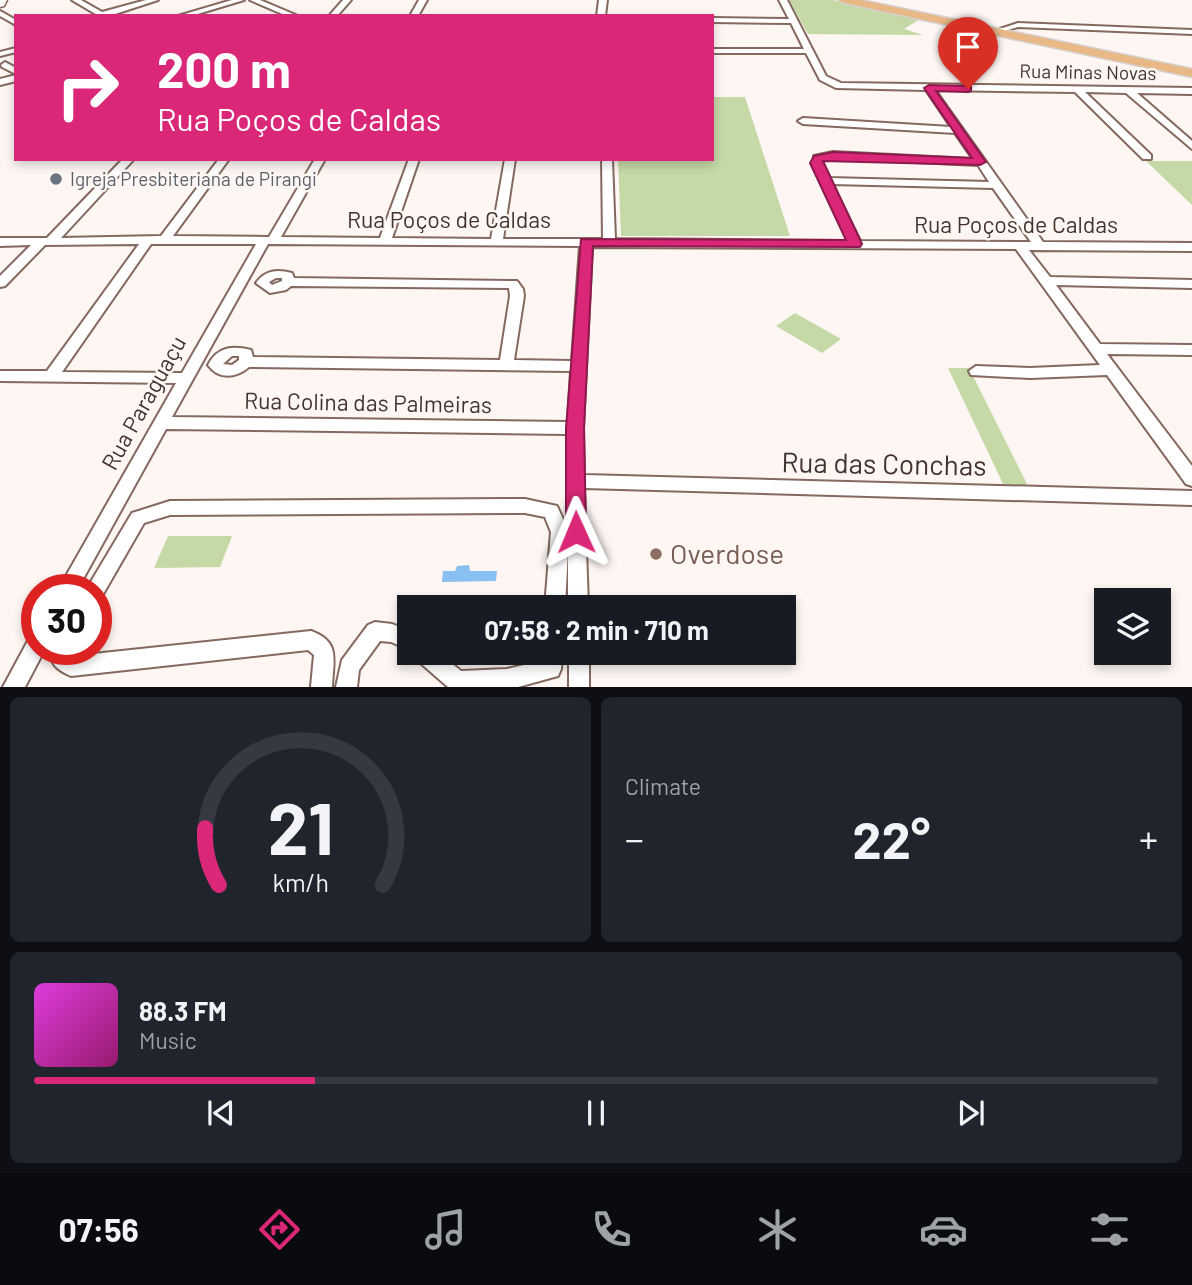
<!DOCTYPE html>
<html lang="en">
<head>
<meta charset="utf-8">
<style>
  :root { --surface:#171b24; --page:#20242c; --text:#f1f3f6; --muted:#9ea1a6; --line:#363941; --accent:#db2777 }
  body { margin:0; font-family:Barlow,sans-serif; background:var(--page); color:var(--text); height:100vh; display:flex; flex-direction:column; font-size:26px; white-space:nowrap }
  * { box-sizing:border-box; margin:0 }
  p { font-size:23px; color:var(--muted) }
  .icon { flex:none; width:38px; height:38px; fill:none; stroke:currentColor; stroke-width:2; stroke-linecap:round; stroke-linejoin:round }
  .map { position:relative; height:687px; overflow:hidden }
  .panel { display:flex; flex-direction:column; gap:10px; padding:10px; background:#0d0f14; flex:1 }
  .panel>* { flex:none }
  .hud { position:absolute; left:14px; top:14px; width:700px; height:147px; border-radius:0px; box-shadow:0 4px 10px #0003; background:#db2777; color:#fff; overflow:hidden }
  .fabs { position:absolute; left:1094px; top:588px; display:grid; gap:14px }
  .fabs a { display:grid; place-items:center; width:77px; height:77px; border-radius:0px; background:var(--surface); box-shadow:0 4px 10px #0003; font-size:35px }
  .speed { position:absolute; left:21px; top:574px; display:flex; gap:14px; font-size:35px; font-weight:700; text-align:center }
  .speed>* { display:grid; place-content:center; width:91px; height:91px; border-radius:50%; background:var(--surface); box-shadow:0 4px 10px #0003; line-height:1 }
  .speed .limit { border:10px solid #d22; background:#fff; color:#111 }
  .pin { position:absolute; display:grid; place-items:center; width:60px; height:60px; color:#fff; margin:-72px -30px; border-radius:50% 50% 50% 0; rotate:-45deg; box-shadow:0 0 7px #0007 }
  .pin .icon { rotate:45deg }
  .me { position:absolute; width:77px; margin:-38px; rotate:359deg; stroke-linejoin:round; filter:drop-shadow(0 0 5px #0008) }
  .turn { display:flex; align-items:center; gap:24px; height:147px; padding:0 28px; font-size:32px }
  .turn .icon { width:91px; height:91px; stroke-width:2.5 }
  .turn b { display:block; font-size:49px; line-height:60px }
  .big { font-size:52px; font-weight:700; line-height:1.1 }
  .panel .card { flex:1; display:flex; flex-direction:column; justify-content:center; gap:10px; min-width:0; padding:0 24px; border-radius:10px; background:var(--page) }
  .panel .dial { align-items:center; gap:0 }
  .dial svg { height:182px; overflow:visible; fill:none; stroke:var(--line); stroke-width:7; stroke-linecap:round; text-anchor:middle }
  .dial text { fill:var(--text); stroke:none }
  .song { display:flex; align-items:center; gap:21px }
  .cover { width:84px; height:84px; border-radius:10px; background:linear-gradient(135deg,hsl(300 70% 55%),hsl(320 70% 35%)) }
  .played { height:7px; border-radius:4px; background:linear-gradient(90deg,var(--accent) 25%,var(--line) 25%) }
  .keys { display:flex; justify-content:space-around; direction:ltr }
  .heat { display:flex; justify-content:space-between; align-items:center; font-size:38px; direction:ltr }
  .panel .tiles { flex:1; display:grid; gap:10px; grid-template-columns:1fr 1fr }
  .card:last-child { grid-column:span 2 }
  .trip { position:absolute; left:397px; top:595px; width:399px; height:70px; border-radius:0px; background:var(--surface); box-shadow:0 4px 10px #0003; font-weight:700; line-height:70px; text-align:center }
  .menu { display:flex; height:112px; justify-content:space-around; align-items:center; background:#090b0e; color:var(--muted) }
  .menu .icon { width:49px; height:49px }
  .menu .on { color:var(--accent) }
  .menu b { font-size:32px; color:var(--text) }
  .map>svg:first-child { display:block }
  .green { fill:#c5d9a6 }
  .water { fill:#88c0f1 }
  .lines { fill:none; stroke-linecap:round; stroke-linejoin:round }
  .minor-casing { stroke:#85695e; stroke-width:4 }
  .secondary-casing { stroke:#85695e; stroke-width:3 }
  .primary-casing { stroke:#d5d2d1; stroke-width:3 }
  .minor { fill:#fff; fill-rule:evenodd }
  .secondary { fill:#fff; fill-rule:evenodd }
  .primary { fill:#e8b987; fill-rule:evenodd }
  .route { fill:#db2777; stroke:#8e194d; stroke-width:2 }
  .worship-dot { fill:#6b7280; stroke:#fdf6f3; stroke-width:2.5 }
  .education-dot { fill:#8d6e63; stroke:#fdf6f3; stroke-width:2.5 }
  .labels { text-anchor:middle; stroke-width:5; stroke-linejoin:round; paint-order:stroke }
  .far-street-label { font-size:19px; fill:#41342f; stroke:#fdf6f3 }
  .far-worship-label { font-size:19px; fill:#5b616d; stroke:#fdf6f3; text-anchor:start }
  .street-label { font-size:23px; fill:#41342f; stroke:#fdf6f3 }
  .near-street-label { font-size:28px; fill:#41342f; stroke:#fdf6f3 }
  .near-education-label { font-size:28px; fill:#785e54; stroke:#fdf6f3; text-anchor:start }
</style>
</head>
<body>
<div class="map">
<svg width="1192" height="687" viewBox="0 0 1192 687">
  <rect width="100%" height="100%" fill="#fdf6f3"/>
  <g class="green">
    <polygon points="789,0 832,0 920,19 904,29 923,35 808,34"/>
    <polygon points="712,97 745,97 790,236 621,236 618,159 712,159"/>
    <polygon points="1146,161 1192,161 1192,205"/>
    <polygon points="795,313 841,339 822,353 776,326"/>
    <polygon points="948,368 969,368 1029,488 1005,488"/>
    <polygon points="168,536 232,536 220,567 154,568"/>
  </g>
  <polygon class="water" points="469,565 470,571 497,571 496,581 442,582 443,571 455,571 457,566"/>
  <g class="lines">
    <g class="minor-casing">
      <g id="minor">
        <polygon points="72,0 81,0 102,12 146,0 158,0 109,16 99,16"/>
        <polygon points="232,0 244,0 191,16 178,16"/>
        <polygon points="250,0 260,0 298,16 287,16"/>
        <polygon points="343,0 351,0 337,16 329,16"/>
        <polygon points="419,0 427,0 418,16 410,16"/>
        <polygon points="599,0 607,0 605,16 597,16"/>
        <path d="M779 0H787L826 76 841 83 1192 88V94L1137 93 1192 141V149L1126 93 1085 92 1151 155V159H1143L1075 92 935 90 1043 242 1192 243V251L1029 250 1050 277 1192 280V288L1056 285 1100 344 1192 345V355L1107 354 1192 466V486L1186 484 1107 375 1030 378 971 375 969 371 976 366 1030 368 1100 365 1016 249 592 247 583 428 584 475 1192 491V505L584 488 588 607H568V549L565 607H545L551 532 545 517 525 513 170 515 144 523 102 596 96 598V590H86L132 513 170 501 525 499 557 506 568 530 567 434 166 429 77 590H58L176 383 0 381V371H47L139 244 45 245 5 286 0 287V276L31 245 0 246V238H47L123 159H134L61 238 161 236 219 159H229L173 236 269 237 315 159H325L281 237 380 238 409 159H419L392 238 491 239 505 159H515L503 239H603L602 159H612L615 239 848 241 813 166 814 156 833 152 973 159 955 133 803 124 798 121 803 118 951 127 926 90 836 88 820 80 806 53H712V49H804L791 23 712 22V18L789 19ZM833 158 978 165 989 182 829 178 823 166V160ZM832 184 993 188 1031 242 860 241ZM151 244H256L182 373 62 372ZM268 244 580 246 572 361 514 360 524 296 523 289 517 281 294 278 292 273C277 269 265 270 256 283L270 293 286 290 291 286 509 288 510 296 500 360 253 357 251 350C232 345 217 347 208 365 219 380 236 378 249 367L571 371 568 422 172 417ZM276 278H282V281L272 285 269 282ZM232 356H239V360L232 365 223 364Z"/>
        <polygon points="0,11 16,20 16,25 0,16"/>
        <polygon points="1018,23 1192,30 1192,34 1018,27 1004,31 1000,29"/>
        <polygon points="16,48 16,52 0,56 0,52"/>
        <polygon points="5,62 16,68 16,74 2,67 1,65"/>
        <polygon points="16,75 16,81 0,85 0,79"/>
        <polygon points="375,622 392,624 410,631 410,650 391,642 380,641 359,670 357,687 336,687 342,660 368,625"/>
        <path d="M311 631C341 642 333 660 332 687H311L314 655 308 650 71 676C57 670 50 664 50 649H70V653L74 656Z"/>
        <polygon points="37,635 37,649 45,649 25,687 3,687 30,637"/>
        <polygon points="414,653 439,653 461,671 507,669 541,661 542,653 562,653 561,669 558,676 518,687 448,687 417,660"/>
        <rect x="569" y="653" width="20" height="34"/>
      </g>
    </g>
    <g class="secondary-casing">
      <polygon id="secondary" points="0,0 7,0 4,6 0,7"/>
    </g>
    <g class="primary-casing">
      <polygon id="primary" points="838,0 861,0 1192,69 1192,77 844,3"/>
    </g>
    <use href="#minor" class="minor"/>
    <use href="#secondary" class="secondary"/>
    <use href="#primary" class="primary"/>
  </g>
  <polygon class="route" points="929,85 971,86 971,91 968,92 936,91 986,162 980,165 823,161 862,244 860,247 593,246 584,428 586,532 583,538 576,540 569,538 566,532 566,428 581,239 846,240 810,163 814,156 833,152 972,158 924,88"/>
  <circle class="worship-dot" cx="56" cy="179" r="7"/>
  <circle class="education-dot" cx="656" cy="554" r="7"/>
  <g class="labels">
    <g class="far-street-label">
      <text transform="translate(1088 72) rotate(1)" y="7">Rua Minas Novas</text>
    </g>
    <g class="far-worship-label">
      <text x="70" y="186">Igreja Presbiteriana de Pirangi</text>
    </g>
    <g class="street-label">
      <text x="449" y="228">Rua Poços de Caldas</text>
      <text x="1016" y="233">Rua Poços de Caldas</text>
      <text transform="translate(144 403) rotate(-61)" y="8">Rua Paraguaçu</text>
      <text transform="translate(368 403) rotate(1)" y="8">Rua Colina das Palmeiras</text>
    </g>
    <g class="near-street-label">
      <text transform="translate(884 464) rotate(1)" y="10">Rua das Conchas</text>
    </g>
    <g class="near-education-label">
      <text x="670" y="564">Overdose</text>
    </g>
  </g>
</svg>
<div class="fabs">
<a><svg class="icon" aria-label="layers" viewBox="0 0 24 24"><path d="M12 4l9 5-9 5-9-5zM3 14l9 5 9-5"/></svg></a>
</div>
<div class="speed"><div class="limit">30</div></div>
<div class="pin" style="left:968px;top:89px;background:#d93025"><svg class="icon" aria-label="arrive" viewBox="0 0 24 24"><path d="M6 21V4h12l-3 4 3 4H6"/></svg></div>
<svg class="me" style="left:576px;top:532px" viewBox="-20 -20 40 40"><path d="M0-17L14 15 0 8-14 15z" fill="#db2777" stroke="#fff" stroke-width="4"/></svg>
<div class="trip">07:58 · 2 min · 710 m</div>
<div class="hud">
<div class="turn"><svg class="icon" aria-label="right" viewBox="0 0 24 24"><path d="M7 20v-9h11M14 6l5 5-5 5"/></svg><div><b>200 m</b>Rua Poços de Caldas</div></div>
</div>
</div>
<section class="panel">
<div class="tiles">
<div class="card dial"><svg viewBox="0 0 100 80">
<path d="M14 69A42 42 0 1 1 86 69"/>
<path d="M14 69A42 42 0 0 1 8 44" stroke="#db2777"/>
<text x="50" y="56" font-size="32" font-weight="700">21</text>
<text x="50" y="72" font-size="11">km/h</text>
</svg></div>
<div class="card"><p>Climate</p>
<div class="heat"><a>−</a><b class="big">22°</b><a>+</a></div>
</div>
<div class="card">
<div class="song"><i class="cover"></i><div><b>88.3 FM</b><p>Music</p></div></div>
<div class="played"></div>
<div class="keys"><svg class="icon" aria-label="previous" viewBox="0 0 24 24"><path d="M18 5L8 12l10 7zM5 5v14"/></svg><svg class="icon" aria-label="pause" viewBox="0 0 24 24"><path d="M8 5v14M16 5v14"/></svg><svg class="icon" aria-label="next" viewBox="0 0 24 24"><path d="M6 5l10 7-10 7zM19 5v14"/></svg></div>
</div>
</div>
</section>
<nav class="menu">
<b>07:56</b>
<svg class="icon on" aria-label="directions" viewBox="0 0 24 24"><path d="M12 3l9 9-9 9-9-9zM9 14v-3h6M13 9l2 2-2 2"/></svg>
<svg class="icon" aria-label="music" viewBox="0 0 24 24"><path d="M9 18V5l10-2v13"/><circle cx="6" cy="18" r="3"/><circle cx="16" cy="16" r="3"/></svg>
<svg class="icon" aria-label="phone" viewBox="0 0 24 24"><path d="M5 4h4l2 5-3 2q2 4 5 5l2-3 5 2v4C11 20 4 13 5 4z"/></svg>
<svg class="icon" aria-label="climate" viewBox="0 0 24 24"><path d="M12 3v18M4 7l16 10M4 17L20 7"/></svg>
<svg class="icon" aria-label="car" viewBox="0 0 24 24"><path d="M5 17H2v-5l4-1 3-4h7l3 4 3 1v5h-3M9 17h6M6 11h13"/><circle cx="7" cy="17" r="2"/><circle cx="17" cy="17" r="2"/></svg>
<svg class="icon" aria-label="filters" viewBox="0 0 24 24"><path d="M4 7h16M4 17h16"/><circle cx="9" cy="7" r="2"/><circle cx="15" cy="17" r="2"/></svg>
</nav>
</body>
</html>
